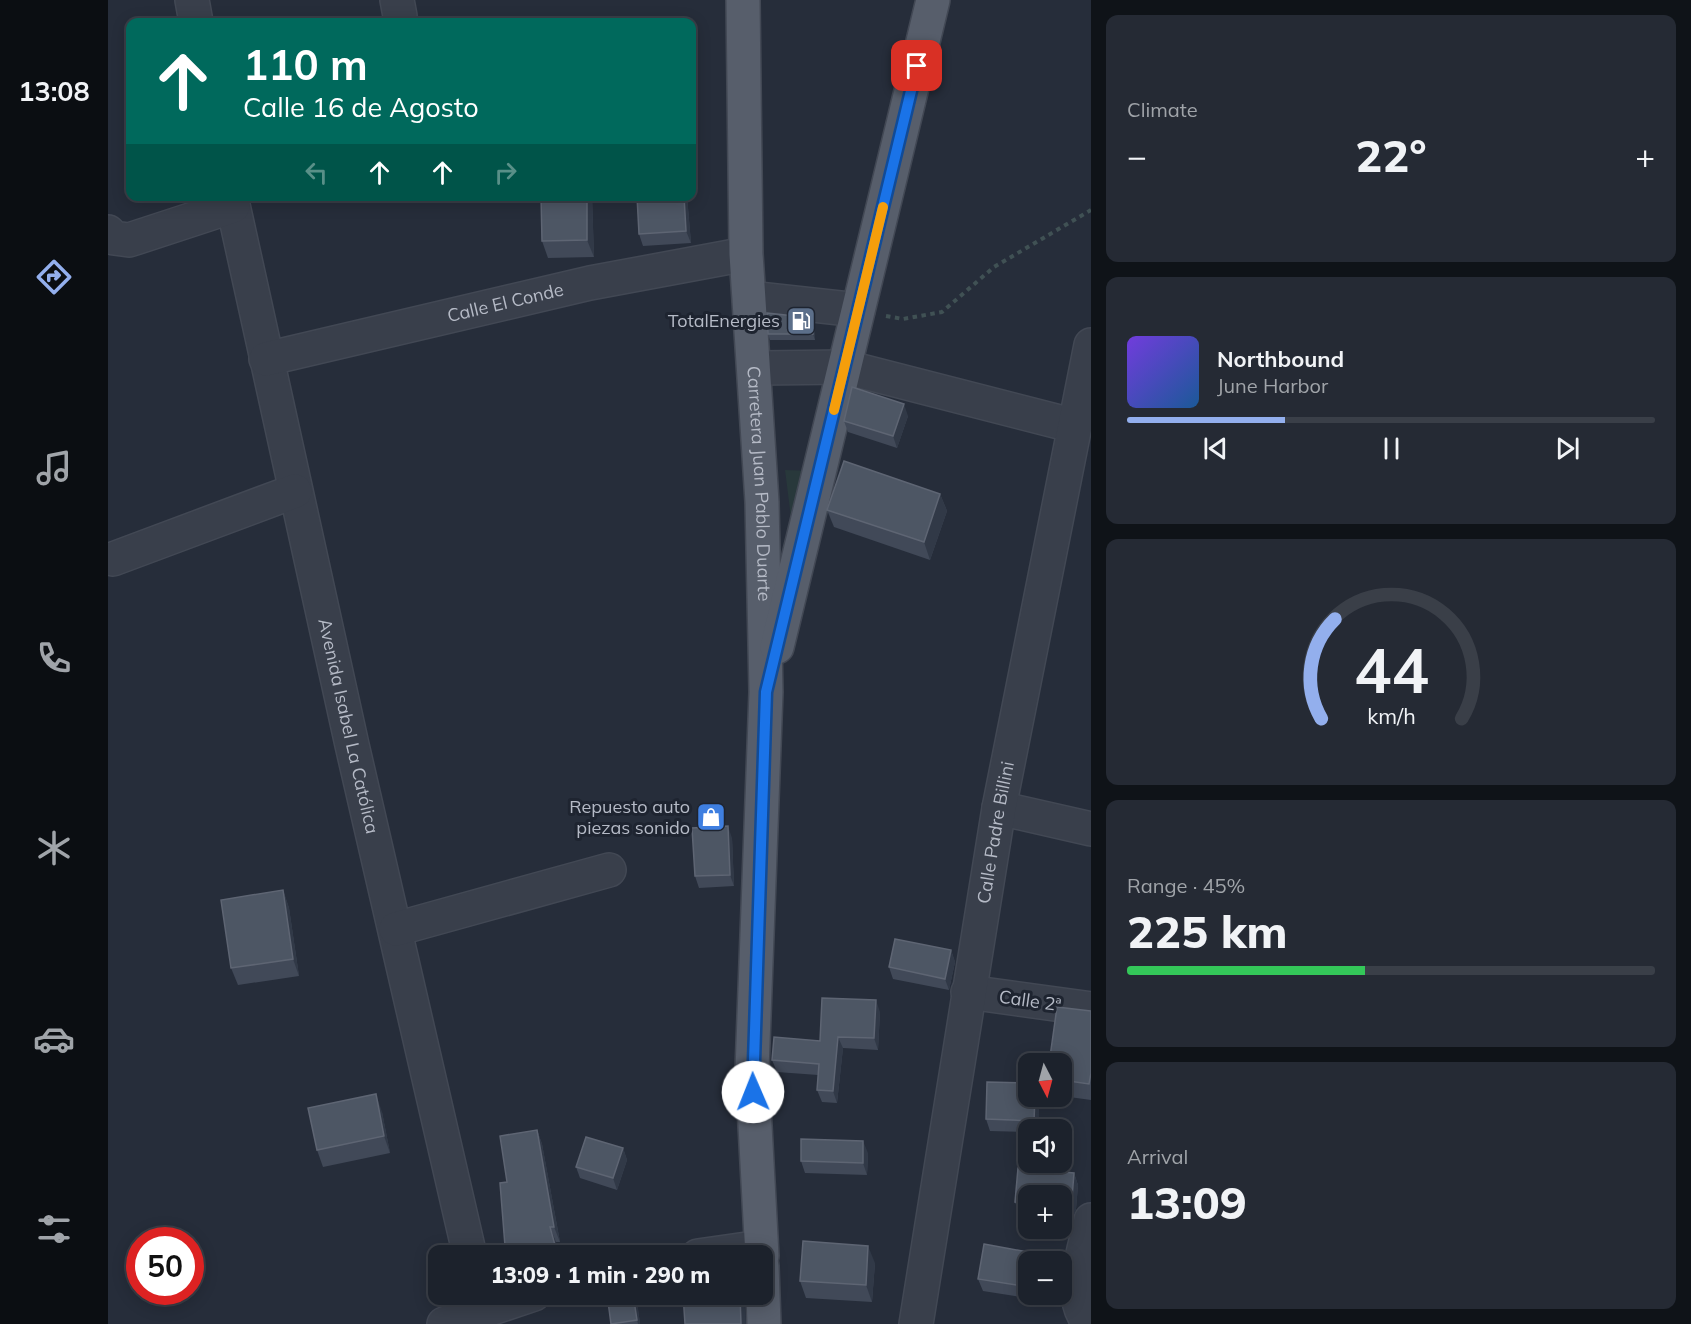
<!DOCTYPE html>
<html lang="en">
<head>
<meta charset="utf-8">
<style>
  :root { --surface:#1c222c; --page:#252a34; --text:#f1f3f6; --muted:#a0a4a9; --line:#3a3f48; --accent:#93afed }
  body { margin:0; font-family:Mulish,sans-serif; background:var(--page); color:var(--text); height:100vh; display:flex; flex-direction:column; font-size:22px; white-space:nowrap }
  * { box-sizing:border-box; margin:0 }
  p { font-size:20px; color:var(--muted) }
  .icon { flex:none; width:33px; height:33px; fill:none; stroke:currentColor; stroke-width:2; stroke-linecap:round; stroke-linejoin:round }
  .map { position:relative; flex:1; overflow:hidden }
  .sheet { display:flex; flex-direction:column; gap:15px; padding:15px; background:#0f1318; width:600px }
  .sheet>* { flex:none }
  .top-card { position:absolute; left:18px; top:18px; width:570px; height:183px; border-radius:12px; box-shadow:0 3px 15px #0003,0 0 0 2px var(--line); background:#00695c; color:#fff; overflow:hidden }
  .needle { width:39px; rotate:174deg }
  .tools { position:absolute; left:910px; top:1053px; display:grid; gap:12px }
  .tools a { display:grid; place-items:center; width:54px; height:54px; border-radius:12px; background:var(--surface); box-shadow:0 3px 15px #0003,0 0 0 2px var(--line); font-size:30px }
  .speed { position:absolute; left:18px; top:1227px; display:flex; gap:12px; font-size:30px; font-weight:700; text-align:center }
  .speed>* { display:grid; place-content:center; width:78px; height:78px; border-radius:50%; background:var(--surface); box-shadow:0 3px 15px #0003,0 0 0 2px var(--line); line-height:1 }
  .speed .limit { border:9px solid #d22; background:#fff; color:#111 }
  .pin { position:absolute; display:grid; place-items:center; width:51px; height:51px; color:#fff; margin:-26px; border-radius:12px; box-shadow:0 3px 9px #0006 }
  .me { position:absolute; width:66px; margin:-33px; rotate:359deg; stroke-linejoin:round; filter:drop-shadow(0 0 4px #0008) }
  .turn { display:flex; align-items:center; gap:21px; height:126px; padding:0 18px; font-size:27px }
  .turn .icon { width:78px; height:78px; stroke-width:2.5 }
  .turn b { display:block; font-size:42px; line-height:51px }
  .lanes { display:flex; align-items:center; height:57px; padding:0 18px; background:#0003; justify-content:center; gap:30px; direction:ltr }
  .lanes .off { opacity:.35 }
  .big { font-size:45px; font-weight:800; line-height:1.1 }
  .sheet .tile { flex:1; display:flex; flex-direction:column; justify-content:center; gap:9px; min-width:0; padding:0 21px; border-radius:12px; background:var(--page) }
  .sheet .dial { align-items:center; gap:0 }
  .dial svg { height:156px; overflow:visible; fill:none; stroke:var(--line); stroke-width:7; stroke-linecap:round; text-anchor:middle }
  .dial text { fill:var(--text); stroke:none }
  .song { display:flex; align-items:center; gap:18px }
  .cover { width:72px; height:72px; border-radius:9px; background:linear-gradient(135deg,hsl(260 70% 55%),hsl(210 70% 35%)) }
  .played { height:6px; border-radius:3px; background:linear-gradient(90deg,var(--accent) 30%,var(--line) 30%) }
  .keys { display:flex; justify-content:space-around; direction:ltr }
  .heat { display:flex; justify-content:space-between; align-items:center; font-size:33px; direction:ltr }
  .charge { height:9px; border-radius:4px; background:linear-gradient(90deg,#34c759 45%,var(--line) 0) }
  .trip { position:absolute; left:320px; top:1245px; width:345px; height:60px; border-radius:12px; background:var(--surface); box-shadow:0 3px 15px #0003,0 0 0 2px var(--line); font-weight:800; line-height:60px; text-align:center }
  main { display:flex; flex:1; min-height:0 }
  .menu { display:flex; flex-direction:column; width:108px; justify-content:space-around; align-items:center; background:#0b0e12; color:var(--muted) }
  .menu .icon { width:42px; height:42px }
  .menu .active { color:var(--accent) }
  .menu b { font-size:27px; color:var(--text) }
  .map>svg:first-child { display:block }
  .green { fill:#28383b }
  .lines { fill:none; stroke-linecap:round; stroke-linejoin:round }
  .minor-casing { stroke:#424854; stroke-width:36 }
  .major-casing { stroke:#424854; stroke-width:36 }
  .path { stroke:#405154; stroke-width:4; stroke-dasharray:4.5 4.5; stroke-linecap:butt }
  .minor { stroke:#393f4b; stroke-width:33 }
  .major { stroke:#575e6b; stroke-width:33 }
  .wall { fill:#414958 }
  .shaded-wall { fill:#313947 }
  .building { fill:#4d5664; stroke:#5e6573; stroke-width:1.5 }
  .route-casing { stroke:#114b97; stroke-width:15 }
  .route { stroke:#1a73e8; stroke-width:10 }
  .slow { stroke:#f59e0b; stroke-width:10 }
  .labels { text-anchor:middle; stroke-width:6; stroke-linejoin:round; paint-order:stroke }
  .street-label { font-size:18px; fill:#b5bac6; stroke:#1e2430 }
  .poi-label { font-size:18px; fill:#b5bac6; stroke:#1e2430; text-anchor:end }
</style>
</head>
<body>
<main>
<nav class="menu">
<b>13:08</b>
<svg class="icon active" aria-label="directions" viewBox="0 0 24 24"><path d="M12 3l9 9-9 9-9-9zM9 14v-3h6M13 9l2 2-2 2"/></svg>
<svg class="icon" aria-label="music" viewBox="0 0 24 24"><path d="M9 18V5l10-2v13"/><circle cx="6" cy="18" r="3"/><circle cx="16" cy="16" r="3"/></svg>
<svg class="icon" aria-label="phone" viewBox="0 0 24 24"><path d="M5 4h4l2 5-3 2q2 4 5 5l2-3 5 2v4C11 20 4 13 5 4z"/></svg>
<svg class="icon" aria-label="climate" viewBox="0 0 24 24"><path d="M12 3v18M4 7l16 10M4 17L20 7"/></svg>
<svg class="icon" aria-label="car" viewBox="0 0 24 24"><path d="M5 17H2v-5l4-1 3-4h7l3 4 3 1v5h-3M9 17h6M6 11h13"/><circle cx="7" cy="17" r="2"/><circle cx="17" cy="17" r="2"/></svg>
<svg class="icon" aria-label="filters" viewBox="0 0 24 24"><path d="M4 7h16M4 17h16"/><circle cx="9" cy="7" r="2"/><circle cx="15" cy="17" r="2"/></svg>
</nav>
<div class="map">
<svg width="983" height="1324" viewBox="0 0 983 1324">
  <rect width="100%" height="100%" fill="#262d3a"/>
  <polygon class="green" points="677,470 707,471 688,558"/>
  <g class="lines">
    <g class="minor-casing">
      <g id="minor">
        <polyline points="84,0 88,22"/>
        <polyline points="289,0 292,16"/>
        <path id="s1" d="M123 196 244 745 362 1256"/>
        <polyline points="0,232 6,238 21,240 125,206"/>
        <polyline points="641,298 750,310"/>
        <path id="s2" d="M158 359 482 283 638 254"/>
        <polyline points="646,368 737,367 967,426"/>
        <polyline points="5,559 187,491"/>
        <polyline points="891,808 983,829"/>
        <polyline points="288,929 501,870"/>
        <polyline points="860,992 983,1009"/>
        <polyline points="590,1256 653,1247"/>
        <polyline points="336,1324 426,1294"/>
        <path id="s3" d="M808 1324 891 808 983 345"/>
        <path d="M983 1324C957 1300 977 1250 983 1220"/>
      </g>
    </g>
    <g class="major-casing">
      <g id="major">
        <path id="s4" d="M635 0 638 254 654 502 658 692 644 1070 654 1256"/>
        <polyline points="669,647 825,0"/>
        <polyline points="654,1266 656,1324"/>
      </g>
    </g>
    <polyline class="path" points="778,316 795,319 834,312 886,267 983,210"/>
    <use href="#minor" class="minor"/>
    <use href="#major" class="major"/>
  </g>
  <g class="wall">
    <polygon points="433,196 484,196 486,257 440,258 434,241"/>
    <polygon points="529,196 579,196 583,243 535,246 531,234"/>
    <polygon points="705,318 707,324 707,340 662,340 660,334"/>
    <polygon points="800,416 789,448 740,432 736,421"/>
    <polygon points="832,494 839,511 822,560 726,527 719,510"/>
    <polygon points="624,838 626,886 591,888 587,876"/>
    <polygon points="175,890 181,908 191,976 130,985 123,968"/>
    <polygon points="843,950 847,962 841,990 785,979 781,967"/>
    <polygon points="983,1011 983,1100 954,1096 954,1064"/>
    <polygon points="772,1012 770,1050 735,1048 729,1103 714,1102 709,1090 710,1075 669,1072 664,1060 712,1041"/>
    <polygon points="921,1096 931,1096 930,1130 921,1130 921,1132 882,1131 878,1119"/>
    <polygon points="274,1112 282,1153 215,1167 209,1150"/>
    <polygon points="429,1130 434,1144 452,1242 448,1242 451,1256 392,1256 397,1246 399,1182"/>
    <polygon points="515,1148 519,1160 509,1190 472,1178 468,1167"/>
    <polygon points="760,1153 759,1175 697,1173 693,1161"/>
    <polygon points="966,1173 970,1185 968,1209 964,1219 954,1218 954,1196 921,1196 921,1214 911,1213 907,1202"/>
    <polygon points="920,1252 924,1262 921,1262 919,1298 875,1291 870,1279"/>
    <polygon points="767,1263 764,1302 698,1298 692,1281"/>
    <polygon points="499,1294 528,1294 532,1324 503,1324"/>
  </g>
  <g class="shaded-wall">
    <polygon points="479,196 484,196 486,257 479,240"/>
    <polygon points="576,196 579,196 583,243 578,231"/>
    <polygon points="705,318 707,324 707,340 705,334"/>
    <polygon points="796,404 800,416 789,448 785,436"/>
    <polygon points="832,494 839,511 822,560 816,542"/>
    <polygon points="620,826 624,838 626,886 622,875"/>
    <polygon points="175,890 181,908 191,976 185,959"/>
    <polygon points="843,950 847,962 841,990 837,979"/>
    <polygon points="768,1000 772,1012 770,1050 766,1038"/>
    <polygon points="730,1037 735,1048 729,1103 725,1091"/>
    <polygon points="268,1094 274,1112 282,1153 276,1136"/>
    <polygon points="927,1096 931,1096 930,1130 929,1130 926,1121"/>
    <polygon points="429,1130 434,1144 452,1242 446,1227"/>
    <polygon points="755,1141 760,1153 759,1175 755,1163"/>
    <polygon points="515,1148 519,1160 509,1190 505,1178"/>
    <polygon points="966,1173 970,1185 968,1209 964,1219 960,1207"/>
    <polygon points="442,1227 448,1242 451,1256 450,1256"/>
    <polygon points="760,1246 767,1263 764,1302 758,1285"/>
    <polygon points="920,1252 924,1262 921,1262 921,1286 919,1298 915,1286"/>
    <polygon points="525,1294 528,1294 532,1324 530,1324 529,1320"/>
    <polygon points="632,1294 636,1294 638,1324 633,1324"/>
  </g>
  <g class="building">
    <polygon points="433,196 479,196 479,240 434,241"/>
    <polygon points="529,196 576,196 578,231 531,234"/>
    <polygon points="659,313 705,318 705,334 660,334"/>
    <polygon points="744,387 796,404 785,436 736,421"/>
    <polygon points="736,461 832,494 816,542 719,510"/>
    <polygon points="620,826 622,875 587,876 584,828"/>
    <polygon points="175,890 185,959 123,968 113,900"/>
    <polygon points="787,939 843,950 837,979 781,967"/>
    <polygon points="714,998 768,1000 766,1038 730,1037 725,1091 709,1090 711,1064 664,1060 666,1037 712,1041"/>
    <polygon points="949,1007 983,1011 983,1073 981,1084 954,1080 954,1064 941,1064"/>
    <polygon points="879,1082 921,1083 921,1096 927,1096 926,1121 878,1119"/>
    <polygon points="268,1094 276,1136 209,1150 200,1108"/>
    <polygon points="429,1130 446,1227 442,1227 450,1256 392,1256 390,1248 397,1246 392,1183 399,1182 392,1136"/>
    <polygon points="478,1137 515,1148 505,1178 468,1167"/>
    <polygon points="693,1139 755,1141 755,1163 693,1161"/>
    <polygon points="910,1168 966,1173 964,1198 960,1207 954,1206 954,1196 921,1196 921,1203 907,1202"/>
    <polygon points="695,1241 760,1246 758,1285 692,1281"/>
    <polygon points="876,1244 920,1252 915,1286 870,1279"/>
    <polygon points="499,1294 525,1294 529,1320 503,1324"/>
    <polygon points="575,1294 632,1294 633,1324 577,1324"/>
  </g>
  <g class="lines">
    <g class="route-casing">
      <polyline id="route" points="645,1092 658,692 809,66"/>
    </g>
    <use href="#route" class="route"/>
    <polyline class="slow" points="726,410 775,207"/>
  </g>
  <defs>
    <g id="fuel-square" transform="scale(1.5)"><rect x="-9" y="-9" width="18" height="18" rx="4" fill="#5c6f8a" stroke="#1e2430"/><path d="M-5.5-6h7V0h2V4h1.3V-2.5L3-4.5l.8-.8L6-3V5H2.5V1h-1V6h-7ZM-4.2-4.7v3.2H.2V-4.7Z" fill="#fff"/></g>
    <g id="shop-square" transform="scale(1.5)"><rect x="-9" y="-9" width="18" height="18" rx="4" fill="#3f7fe0" stroke="#1e2430"/><path d="M-5-2.5h2.3a2.7 3.5 0 0 1 5.4 0H5L5.5 6h-11ZM-1.5-2.5h3a1.5 2.3 0 0 0-3 0Z" fill="#fff"/></g>
  </defs>
  <g fill-rule="evenodd">
    <use href="#fuel-square" x="693" y="321"/>
    <use href="#shop-square" x="603" y="817"/>
  </g>
  <g class="labels">
    <g class="street-label">
      <text dy="6" stroke="none"><textPath href="#s2" startOffset="246">Calle El Conde</textPath></text>
      <text dy="6" stroke="none"><textPath href="#s4" startOffset="484">Carretera Juan Pablo Duarte</textPath></text>
      <text dy="6" stroke="none"><textPath href="#s1" startOffset="543">Avenida Isabel La Católica</textPath></text>
      <text dy="6" stroke="none"><textPath href="#s3" startOffset="498">Calle Padre Billini</textPath></text>
      <text transform="translate(922 1001) rotate(8)" y="6">Calle 2ª</text>
    </g>
    <g class="poi-label">
      <text x="672" y="327">TotalEnergies</text>
      <text x="582" y="813">Repuesto auto<tspan x="582" dy="21">piezas sonido</tspan></text>
    </g>
  </g>
</svg>
<div class="tools">
<a><svg class="needle" viewBox="-14 -14 28 28"><path d="M0-13l5 13h-10z" fill="#e53935"/><path d="M0 13l5-13h-10z" fill="#a0a4a9"/></svg></a>
<a><svg class="icon" aria-label="sound" viewBox="0 0 24 24"><path d="M4 9h4l5-4v14l-5-4H4zM17 9q2 3 0 6"/></svg></a>
<a>+</a>
<a>−</a>
</div>
<div class="speed"><div class="limit">50</div></div>
<div class="pin" style="left:809px;top:66px;background:#d93025"><svg class="icon" aria-label="arrive" viewBox="0 0 24 24"><path d="M6 21V4h12l-3 4 3 4H6"/></svg></div>
<svg class="me" style="left:645px;top:1092px" viewBox="-20 -20 40 40"><circle r="19" fill="#fff"/><path d="M0-13L10 11 0 6-10 11z" fill="#1a73e8"/></svg>
<div class="trip">13:09 · 1 min · 290 m</div>
<div class="top-card">
<div class="turn"><svg class="icon" aria-label="ahead" viewBox="0 0 24 24"><path d="M12 20V5M6 11l6-6 6 6"/></svg><div><b>110 m</b>Calle 16 de Agosto</div></div>
<div class="lanes"><svg class="icon off" aria-label="left" viewBox="0 0 24 24"><path d="M17 20v-9H6M10 6l-5 5 5 5"/></svg><svg class="icon" aria-label="ahead" viewBox="0 0 24 24"><path d="M12 20V5M6 11l6-6 6 6"/></svg><svg class="icon" aria-label="ahead" viewBox="0 0 24 24"><path d="M12 20V5M6 11l6-6 6 6"/></svg><svg class="icon off" aria-label="right" viewBox="0 0 24 24"><path d="M7 20v-9h11M14 6l5 5-5 5"/></svg></div>
</div>
</div>
<section class="sheet">
<div class="tile"><p>Climate</p>
<div class="heat"><a>−</a><b class="big">22°</b><a>+</a></div>
</div>
<div class="tile">
<div class="song"><i class="cover"></i><div><b>Northbound</b><p>June Harbor</p></div></div>
<div class="played"></div>
<div class="keys"><svg class="icon" aria-label="previous" viewBox="0 0 24 24"><path d="M18 5L8 12l10 7zM5 5v14"/></svg><svg class="icon" aria-label="pause" viewBox="0 0 24 24"><path d="M8 5v14M16 5v14"/></svg><svg class="icon" aria-label="next" viewBox="0 0 24 24"><path d="M6 5l10 7-10 7zM19 5v14"/></svg></div>
</div>
<div class="tile dial"><svg viewBox="0 0 100 80">
<path d="M14 69A42 42 0 1 1 86 69"/>
<path d="M14 69A42 42 0 0 1 21 18" stroke="#93afed"/>
<text x="50" y="56" font-size="32" font-weight="700">44</text>
<text x="50" y="72" font-size="11">km/h</text>
</svg></div>
<div class="tile"><p>Range · 45%</p><b class="big">225 km</b><div class="charge"></div></div>
<div class="tile"><p>Arrival</p><b class="big">13:09</b></div>
</section>
</main>
</body>
</html>
